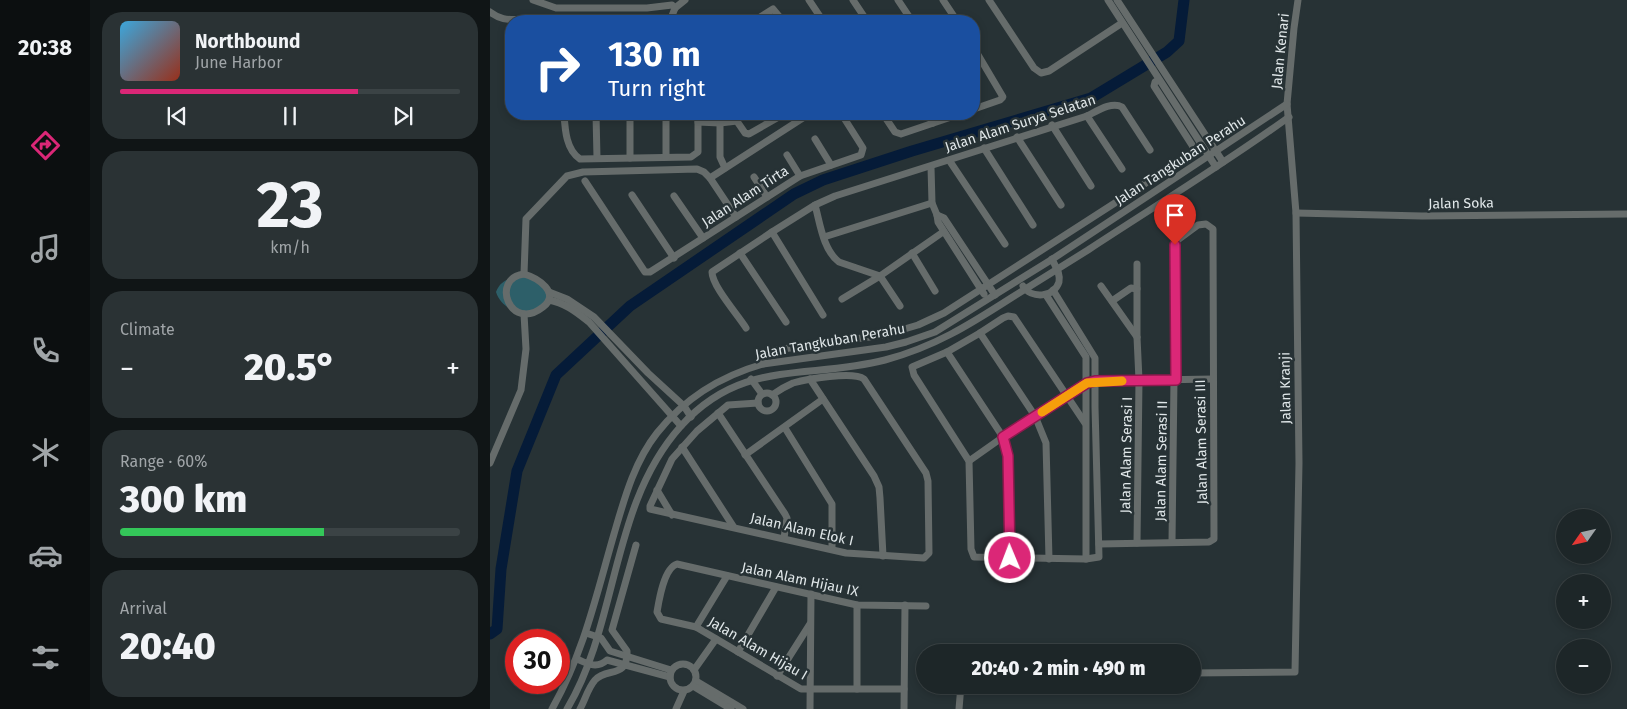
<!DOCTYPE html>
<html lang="en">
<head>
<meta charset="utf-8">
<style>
  :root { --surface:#1d2628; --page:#2a3234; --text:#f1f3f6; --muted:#a0a5a8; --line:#3b4345; --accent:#db2777 }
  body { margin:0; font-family:"Fira Sans",sans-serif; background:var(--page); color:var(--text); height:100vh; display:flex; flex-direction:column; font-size:19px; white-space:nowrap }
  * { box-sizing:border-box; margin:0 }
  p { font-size:16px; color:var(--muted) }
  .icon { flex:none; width:28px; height:28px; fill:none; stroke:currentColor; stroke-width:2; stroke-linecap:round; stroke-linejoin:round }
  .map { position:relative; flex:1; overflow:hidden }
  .panel { display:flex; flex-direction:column; gap:12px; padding:12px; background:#101516; width:400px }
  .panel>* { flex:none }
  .top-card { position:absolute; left:15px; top:15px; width:475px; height:105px; border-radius:20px; box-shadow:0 2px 8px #0003,0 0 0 1px var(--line); background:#1a4fa0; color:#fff; overflow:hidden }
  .needle { width:32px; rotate:236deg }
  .fabs { position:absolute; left:1066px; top:509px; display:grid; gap:10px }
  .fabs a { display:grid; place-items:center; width:55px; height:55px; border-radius:50%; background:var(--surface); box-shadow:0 2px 8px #0003,0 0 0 1px var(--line); font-size:25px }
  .speed { position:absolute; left:15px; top:629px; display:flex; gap:10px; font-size:25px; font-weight:700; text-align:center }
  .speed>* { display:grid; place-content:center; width:65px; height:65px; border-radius:50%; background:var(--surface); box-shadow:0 2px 8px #0003,0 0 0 1px var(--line); line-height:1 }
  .speed .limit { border:8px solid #d22; background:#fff; color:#111 }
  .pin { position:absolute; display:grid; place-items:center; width:42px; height:42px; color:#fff; margin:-51px -21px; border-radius:50% 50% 50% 0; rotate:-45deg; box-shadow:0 0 5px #0007 }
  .pin .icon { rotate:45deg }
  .me { position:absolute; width:55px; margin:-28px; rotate:359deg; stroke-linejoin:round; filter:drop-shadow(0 0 4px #0008) }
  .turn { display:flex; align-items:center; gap:18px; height:105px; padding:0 20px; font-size:22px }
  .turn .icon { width:65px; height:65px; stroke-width:2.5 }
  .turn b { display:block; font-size:35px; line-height:42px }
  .big { font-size:38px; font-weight:800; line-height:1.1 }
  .panel .widget { flex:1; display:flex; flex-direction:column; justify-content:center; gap:8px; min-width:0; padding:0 18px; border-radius:20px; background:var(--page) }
  .panel .dial { align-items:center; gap:0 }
  .dial b { font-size:65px; line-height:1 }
  .song { display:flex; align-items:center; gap:15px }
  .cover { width:60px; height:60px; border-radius:8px; background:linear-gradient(135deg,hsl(200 70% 55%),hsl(10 70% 35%)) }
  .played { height:5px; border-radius:2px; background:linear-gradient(90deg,var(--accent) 70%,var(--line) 70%) }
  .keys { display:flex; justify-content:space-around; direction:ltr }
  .heat { display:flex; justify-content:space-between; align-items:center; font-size:28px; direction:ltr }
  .charge { height:8px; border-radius:4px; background:linear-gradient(90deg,#34c759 60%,var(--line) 0) }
  .trip { position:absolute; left:426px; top:644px; width:285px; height:50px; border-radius:25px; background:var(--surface); box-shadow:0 2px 8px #0003,0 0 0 1px var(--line); font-weight:800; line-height:50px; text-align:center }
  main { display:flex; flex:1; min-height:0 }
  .tab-bar { display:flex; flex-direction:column; width:90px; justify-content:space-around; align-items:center; background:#0c0f10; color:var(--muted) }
  .tab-bar .icon { width:35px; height:35px }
  .tab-bar .active { color:var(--accent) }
  .tab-bar b { font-size:22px; color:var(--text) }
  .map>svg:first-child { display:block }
  .green { fill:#2d5f69 }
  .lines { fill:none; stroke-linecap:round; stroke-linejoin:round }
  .river { stroke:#051b38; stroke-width:11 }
  .minor { stroke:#666c6b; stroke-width:7 }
  .route-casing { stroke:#8e194d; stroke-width:12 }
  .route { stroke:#db2777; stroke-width:9 }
  .slow { stroke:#f59e0b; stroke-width:9 }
  .labels { text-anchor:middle; stroke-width:5; stroke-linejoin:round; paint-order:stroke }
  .street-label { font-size:14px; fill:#e0e7e9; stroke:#273235 }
</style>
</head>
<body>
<main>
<nav class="tab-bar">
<b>20:38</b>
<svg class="icon active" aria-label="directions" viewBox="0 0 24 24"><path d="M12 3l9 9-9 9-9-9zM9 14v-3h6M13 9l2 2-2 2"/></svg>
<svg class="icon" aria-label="music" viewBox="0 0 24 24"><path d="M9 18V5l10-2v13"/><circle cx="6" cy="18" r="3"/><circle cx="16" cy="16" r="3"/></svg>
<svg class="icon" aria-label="phone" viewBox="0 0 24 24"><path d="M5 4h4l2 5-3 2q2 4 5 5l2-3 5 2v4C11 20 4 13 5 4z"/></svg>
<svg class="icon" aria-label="climate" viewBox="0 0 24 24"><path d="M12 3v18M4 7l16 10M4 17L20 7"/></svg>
<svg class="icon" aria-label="car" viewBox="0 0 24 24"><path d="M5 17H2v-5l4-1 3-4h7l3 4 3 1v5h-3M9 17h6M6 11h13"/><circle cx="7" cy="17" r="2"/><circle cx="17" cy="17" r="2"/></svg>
<svg class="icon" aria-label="filters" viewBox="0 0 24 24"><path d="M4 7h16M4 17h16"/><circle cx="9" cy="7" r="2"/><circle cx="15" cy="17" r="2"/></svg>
</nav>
<section class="panel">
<div class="widget">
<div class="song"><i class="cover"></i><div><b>Northbound</b><p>June Harbor</p></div></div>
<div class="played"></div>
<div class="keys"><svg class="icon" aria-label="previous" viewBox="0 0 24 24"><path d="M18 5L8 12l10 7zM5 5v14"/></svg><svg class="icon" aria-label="pause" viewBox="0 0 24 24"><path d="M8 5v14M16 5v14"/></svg><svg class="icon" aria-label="next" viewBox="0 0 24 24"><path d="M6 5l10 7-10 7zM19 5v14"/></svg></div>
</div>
<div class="widget dial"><b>23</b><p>km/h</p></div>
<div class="widget"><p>Climate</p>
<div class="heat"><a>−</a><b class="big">20.5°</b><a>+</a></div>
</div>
<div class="widget"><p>Range · 60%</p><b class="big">300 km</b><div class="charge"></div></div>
<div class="widget"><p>Arrival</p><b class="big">20:40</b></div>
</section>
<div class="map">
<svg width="1137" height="709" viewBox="0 0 1137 709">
  <rect width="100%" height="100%" fill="#273235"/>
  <path class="green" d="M34 275 54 284 58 300C55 304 50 309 46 310 29 316 11 308 6 292 11 279 21 278 34 275Z"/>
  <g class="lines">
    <polyline class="river" points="0,634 7,629 11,569 27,471 66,375 140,306 304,194 333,180 422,151 601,98 677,52 689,41 694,0"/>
    <g class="minor">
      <polyline points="43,0 66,8 157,8 182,5 185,8"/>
      <polyline points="319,0 333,21"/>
      <polyline points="363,0 377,21"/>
      <polyline points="408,0 422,21"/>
      <polyline points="453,0 467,21"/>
      <polyline points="499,0 544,68 551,73 559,71 632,23"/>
      <polyline points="618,0 726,167"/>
      <polyline points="627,0 733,162"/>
      <polyline points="185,8 195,0"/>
      <path d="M0 12C16 24 24 17 42 21"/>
      <polyline points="180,21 185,8"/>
      <polyline points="264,21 283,9 293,21"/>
      <polyline points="484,48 513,97 510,100 484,109"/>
      <path d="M74 114C75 129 76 150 90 159L201 157 208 152V114"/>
      <polyline points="106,114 107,158"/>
      <polyline points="140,114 140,158"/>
      <polyline points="242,114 255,133 259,134 294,114"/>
      <polyline points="393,114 405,132 411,134 470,114"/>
      <polyline points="437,114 443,123"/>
      <polyline points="597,116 632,169"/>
      <polyline points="208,122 230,123 247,121"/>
      <polyline points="230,123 230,157 235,168"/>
      <polyline points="562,125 601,186"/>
      <polyline points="527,137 571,205"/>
      <polyline points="325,139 341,165"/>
      <polyline points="494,148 543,225"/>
      <polyline points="297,155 310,176"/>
      <polyline points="176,157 176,114"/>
      <polyline points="459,160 515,244"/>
      <polyline points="441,167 442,203 447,215 448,222 494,294"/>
      <polyline points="264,177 277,197"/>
      <polyline points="220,178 246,217"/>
      <polyline points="95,181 155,272 160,272 310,176 371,155 373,148 354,118"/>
      <polyline points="142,195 184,258"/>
      <polyline points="184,196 213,238"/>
      <path d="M325 205C330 223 333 250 349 262L390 276 410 306"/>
      <polyline points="806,213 932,216 1137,214"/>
      <polyline points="447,215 454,218 505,295"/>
      <polyline points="282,232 333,315"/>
      <polyline points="334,237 442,203"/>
      <polyline points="250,253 296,322"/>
      <polyline points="422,253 445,291"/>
      <polyline points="647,264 647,337 649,380 647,543"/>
      <polyline points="34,274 36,219 77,176 93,172 207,169 214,172 220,178 319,114"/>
      <path d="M34 274C48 278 71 293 53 307 20 333 0 278 34 274Z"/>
      <path d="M533 286C541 299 564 298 569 282 571 274 565 266 562 259"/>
      <polyline points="611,286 647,337"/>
      <polyline points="563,290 605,358 605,407 609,557 596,559 484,557 481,549 479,461 424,375 422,367 457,352 490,333 513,318 518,316 524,317 595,423"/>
      <polyline points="59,292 77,299 104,317 158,373 194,406 201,417"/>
      <polyline points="556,295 596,357 596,559"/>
      <polyline points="352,299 390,276 453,232"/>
      <path d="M59 300C75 303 86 312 99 322L191 426"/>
      <polyline points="622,301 641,288 647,289"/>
      <path d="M256 328C248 315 222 286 222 272L282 232 325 205 345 196 597 116C607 111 622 101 632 107L660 150"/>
      <polyline points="490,333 545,416 556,443 559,559"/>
      <polyline points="457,352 513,437 516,446 520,557"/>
      <polyline points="273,364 274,353 278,351 394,335 428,325 454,313 701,154 704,151 702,145 664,86 665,82 669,80"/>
      <polyline points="261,379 272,394"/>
      <polyline points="320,379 384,476 389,487 390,498 393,556"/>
      <circle cx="277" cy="402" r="9"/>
      <path d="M268 403 238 405 207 431 182 459 160 506V509L356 553 434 558 439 553 438 481 436 473 374 379C363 371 317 379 303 383 296 386 289 390 282 395"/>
      <polyline points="228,413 295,514 297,518 294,538"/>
      <polyline points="295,428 342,504 342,549"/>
      <polyline points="192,447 243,526"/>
      <polyline points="255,455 333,399"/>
      <polyline points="479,461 513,437 597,383 605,381 723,379"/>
      <polyline points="0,463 31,390 36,349 34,314"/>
      <polyline points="167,490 182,515"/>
      <polyline points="682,542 684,379"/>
      <polyline points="609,544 719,542 724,539 723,229 716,224 708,225 685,242 686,380"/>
      <polyline points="367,605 367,689"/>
      <polyline points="206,627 237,576"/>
      <polyline points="96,633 111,638 120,651 181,670"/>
      <polyline points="248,652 286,587"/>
      <path d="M87 659C98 664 107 669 117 660L180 677"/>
      <circle cx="193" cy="677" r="13"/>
      <polyline points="204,670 226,639"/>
      <polyline points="702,673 805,672 809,463 806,213 797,104 804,28 808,0"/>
      <polyline points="287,676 320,624"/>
      <polyline points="206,681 253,709"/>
      <polyline points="203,686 241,709"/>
      <path d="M414 689H311L206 627 171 619 167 612C169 600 174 568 187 564L367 605 436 606"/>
      <path d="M62 709C94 652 106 596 124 534 134 500 144 462 167 433 194 399 231 376 273 364L396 347 416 342 445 332 561 260 797 104"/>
      <path d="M77 709C129 622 120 505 191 426 252 358 317 380 395 360 444 347 479 325 521 298 547 282 572 266 598 250 665 206 734 164 799 117"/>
      <path d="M90 709C95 700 98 688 105 680 117 667 138 679 137 651L122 630 146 545"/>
      <polyline points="186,709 194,691"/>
      <polyline points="320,709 321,594"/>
      <polyline points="414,709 415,605"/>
      <polyline points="469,709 471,685"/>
    </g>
  </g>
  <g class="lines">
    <g class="route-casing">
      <polyline id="route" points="520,558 518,456 513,437 597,383 605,381 686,380 685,245"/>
    </g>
    <use href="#route" class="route"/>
    <polyline class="slow" points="552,412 597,383 632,381"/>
  </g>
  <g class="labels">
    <g class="street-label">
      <text transform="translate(790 51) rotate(-84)" y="5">Jalan Kenari</text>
      <text transform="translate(530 123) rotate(-18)" y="5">Jalan Alam Surya Selatan</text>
      <text transform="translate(690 160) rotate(-33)" y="5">Jalan Tangkuban Perahu</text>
      <text transform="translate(255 196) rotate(-33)" y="5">Jalan Alam Tirta</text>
      <text transform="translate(971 203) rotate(-1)" y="5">Jalan Soka</text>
      <text transform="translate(340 341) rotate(-10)" y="5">Jalan Tangkuban Perahu</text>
      <text transform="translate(795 388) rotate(-91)" y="5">Jalan Kranji</text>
      <text transform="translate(711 442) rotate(-91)" y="5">Jalan Alam Serasi III</text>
      <text transform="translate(636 455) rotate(-89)" y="5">Jalan Alam Serasi I</text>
      <text transform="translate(671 461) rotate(-89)" y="5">Jalan Alam Serasi II</text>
      <text transform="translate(312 529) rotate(13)" y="5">Jalan Alam Elok I</text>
      <text transform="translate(310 579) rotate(12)" y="5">Jalan Alam Hijau IX</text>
      <text transform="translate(268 648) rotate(30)" y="5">Jalan Alam Hijau I</text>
    </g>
  </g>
</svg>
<div class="fabs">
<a><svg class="needle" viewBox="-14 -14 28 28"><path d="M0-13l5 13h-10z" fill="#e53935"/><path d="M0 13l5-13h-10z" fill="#a0a5a8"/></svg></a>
<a>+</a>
<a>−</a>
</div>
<div class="speed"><div class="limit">30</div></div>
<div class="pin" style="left:685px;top:245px;background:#d93025"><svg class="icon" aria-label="arrive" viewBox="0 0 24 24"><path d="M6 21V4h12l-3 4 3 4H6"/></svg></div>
<svg class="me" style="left:520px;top:558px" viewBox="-20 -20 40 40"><circle r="17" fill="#db2777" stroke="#fff" stroke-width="3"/><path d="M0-11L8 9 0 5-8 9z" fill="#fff"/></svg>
<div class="trip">20:40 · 2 min · 490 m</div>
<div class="top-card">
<div class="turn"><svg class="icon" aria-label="right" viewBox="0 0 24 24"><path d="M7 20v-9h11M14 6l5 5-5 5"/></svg><div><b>130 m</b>Turn right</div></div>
</div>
</div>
</main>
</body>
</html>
